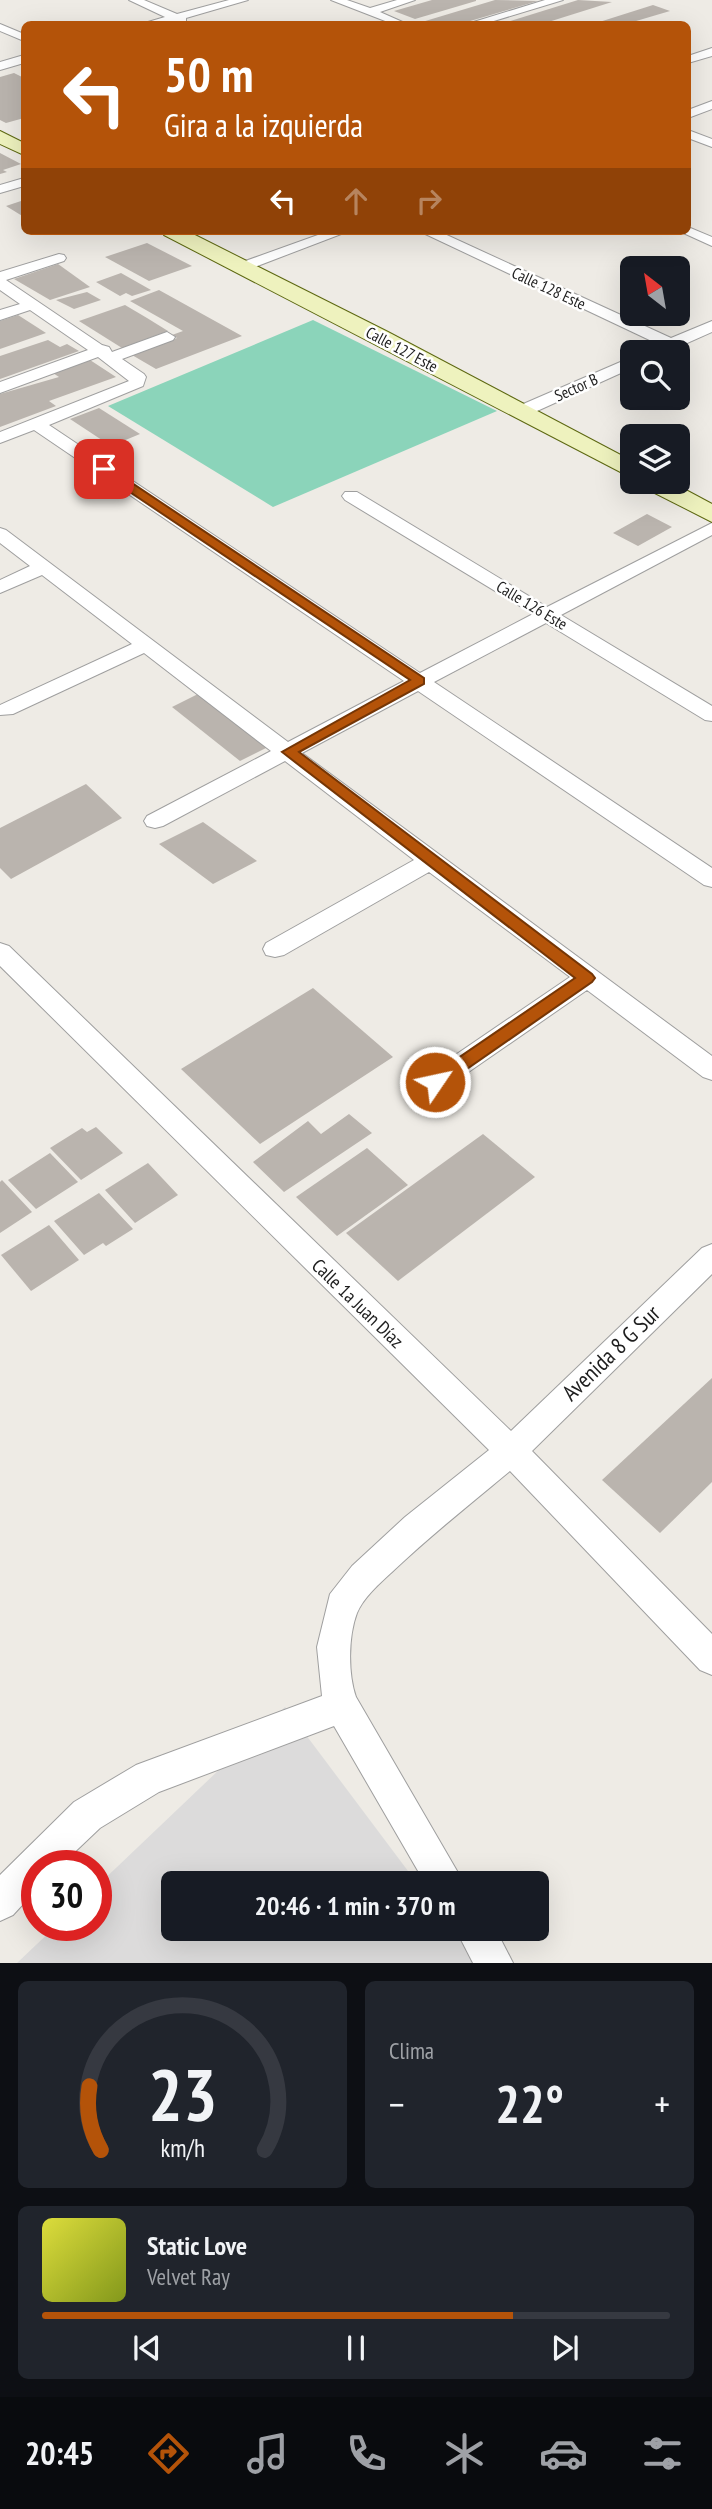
<!DOCTYPE html>
<html lang="es">
<head>
<meta charset="utf-8">
<style>
  :root { --surface:#171b24; --page:#20242c; --text:#f1f3f6; --muted:#9ea1a6; --line:#363941; --accent:#b45309 }
  body { margin:0; font-family:"PT Sans Narrow",sans-serif; background:var(--page); color:var(--text); height:100vh; display:flex; flex-direction:column; font-size:26px; white-space:nowrap }
  * { box-sizing:border-box; margin:0 }
  p { font-size:23px; color:var(--muted) }
  .icon { flex:none; width:38px; height:38px; fill:none; stroke:currentColor; stroke-width:2; stroke-linecap:round; stroke-linejoin:round }
  .map { position:relative; height:1963px; overflow:hidden }
  .sheet { display:flex; flex-direction:column; gap:18px; padding:18px; background:#0d0f14; flex:1 }
  .sheet>* { flex:none }
  .guide { position:absolute; left:21px; top:21px; width:670px; height:214px; border-radius:10px; box-shadow:0 7px 28px #0002; background:#b45309; color:#fff; overflow:hidden }
  .needle { width:46px; rotate:329deg }
  .controls { position:absolute; left:620px; top:256px; display:grid; gap:14px }
  .controls a { display:grid; place-items:center; width:70px; height:70px; border-radius:10px; background:var(--surface); box-shadow:0 7px 28px #0002; font-size:35px }
  .speed { position:absolute; left:21px; top:1850px; display:flex; gap:14px; font-size:35px; font-weight:700; text-align:center }
  .speed>* { display:grid; place-content:center; width:91px; height:91px; border-radius:50%; background:var(--surface); box-shadow:0 7px 28px #0002; line-height:1 }
  .speed .limit { border:10px solid #d22; background:#fff; color:#111 }
  .pin { position:absolute; display:grid; place-items:center; width:60px; height:60px; color:#fff; margin:-30px; border-radius:14px; box-shadow:0 4px 10px #0006 }
  .me { position:absolute; width:77px; margin:-38px; rotate:56deg; stroke-linejoin:round; filter:drop-shadow(0 0 5px #0008) }
  .turn { display:flex; align-items:center; gap:24px; height:147px; padding:0 28px; font-size:32px }
  .turn .icon { width:91px; height:91px; stroke-width:2.5 }
  .turn b { display:block; font-size:49px; line-height:60px }
  .lanes { display:flex; align-items:center; height:66px; padding:0 28px; background:#0003; justify-content:center; gap:35px; direction:ltr }
  .lanes .off { opacity:.35 }
  .big { font-size:52px; font-weight:800; line-height:1.1 }
  .sheet .tile { flex:1; display:flex; flex-direction:column; justify-content:center; gap:10px; min-width:0; padding:0 24px; border-radius:10px; background:var(--page) }
  .sheet .dial { align-items:center; gap:0 }
  .dial svg { height:182px; overflow:visible; fill:none; stroke:var(--line); stroke-width:7; stroke-linecap:round; text-anchor:middle }
  .dial text { fill:var(--text); stroke:none }
  .song { display:flex; align-items:center; gap:21px }
  .cover { width:84px; height:84px; border-radius:10px; background:linear-gradient(135deg,hsl(60 70% 55%),hsl(70 70% 35%)) }
  .played { height:7px; border-radius:4px; background:linear-gradient(90deg,var(--accent) 75%,var(--line) 75%) }
  .keys { display:flex; justify-content:space-around; direction:ltr }
  .heat { display:flex; justify-content:space-between; align-items:center; font-size:38px; direction:ltr }
  .sheet .tiles { flex:1; display:grid; gap:18px; grid-template-columns:1fr 1fr }
  .tile:last-child { grid-column:span 2 }
  .trip { position:absolute; left:161px; top:1871px; width:388px; height:70px; border-radius:10px; background:var(--surface); box-shadow:0 7px 28px #0002; font-weight:800; line-height:70px; text-align:center }
  .tabs { display:flex; height:112px; justify-content:space-around; align-items:center; background:#090b0e; color:var(--muted) }
  .tabs .icon { width:49px; height:49px }
  .tabs .active { color:var(--accent) }
  .tabs b { font-size:32px; color:var(--text) }
  .map>svg:first-child { display:block }
  .residential { fill:#dcdbdb }
  .pitch { fill:#8bd4ba }
  .building { fill:#bab4ae }
  .lines { fill:none; stroke-linecap:round; stroke-linejoin:round }
  .street-casing { stroke:#9f9f9f; stroke-width:2 }
  .secondary-casing { stroke:#5d6811; stroke-width:2 }
  .street { fill:#fff; fill-rule:evenodd }
  .secondary { fill:#eef2be; fill-rule:evenodd }
  .route { fill:#b45309; stroke:#753606; stroke-width:2 }
  .labels { text-anchor:middle; stroke-width:5; stroke-linejoin:round; paint-order:stroke }
  .far-street-label { font-size:16px; fill:#1e1e1e; stroke:#fff }
  .street-label { font-size:19px; fill:#1e1e1e; stroke:#fff }
  .near-street-label { font-size:23px; fill:#1e1e1e; stroke:#fff }
</style>
</head>
<body>
<div class="map">
<svg width="712" height="1963" viewBox="0 0 712 1963">
  <rect width="100%" height="100%" fill="#eeebe5"/>
  <polygon class="residential" points="285,1707 417,1883 173,1883 173,1928 453,1929 495,1963 17,1963 57,1925 96,1925 96,1887"/>
  <polygon class="pitch" points="313,320 497,411 273,507 108,406"/>
  <g class="building">
    <polygon points="432,0 476,0 476,1 415,19 394,11"/>
    <polygon points="495,0 538,1 460,24 429,24 422,22"/>
    <polygon points="578,0 612,2 542,24 501,24"/>
    <polygon points="653,5 670,11 626,24 593,24"/>
    <polygon points="14,73 24,78 24,118 6,123 0,120 0,77"/>
    <polygon points="0,153 21,164 3,170 7,172 0,174"/>
    <polygon points="24,200 24,217 6,206"/>
    <polygon points="147,243 192,266 149,281 105,257"/>
    <polygon points="58,264 90,287 50,300 14,279"/>
    <polygon points="121,273 151,290 132,296 126,293 120,296 96,282"/>
    <polygon points="159,290 242,336 156,369 132,355 177,338 172,335 183,331 130,301"/>
    <polygon points="87,292 101,300 74,309 56,300"/>
    <polygon points="125,305 147,318 168,331 122,348 79,321"/>
    <polygon points="18,315 46,333 0,349 0,321"/>
    <polygon points="48,340 60,347 67,344 79,351 0,379 0,356"/>
    <polygon points="90,360 116,377 49,401 56,406 0,427 0,394 59,377 53,373"/>
    <polygon points="99,408 140,434 111,446 70,419"/>
    <polygon points="647,514 672,527 638,546 613,533"/>
    <polygon points="200,693 270,746 240,761 172,707"/>
    <polygon points="86,784 122,818 11,879 0,868 0,828"/>
    <polygon points="203,822 257,861 213,884 159,844"/>
    <polygon points="313,988 393,1057 260,1144 181,1069"/>
    <polygon points="349,1114 372,1133 284,1192 253,1162 308,1121 321,1134"/>
    <polygon points="96,1127 123,1153 81,1180 50,1148 82,1128 87,1132"/>
    <polygon points="483,1134 535,1177 398,1281 346,1233"/>
    <polygon points="367,1148 408,1185 337,1236 296,1197"/>
    <polygon points="50,1153 78,1182 36,1209 8,1180"/>
    <polygon points="148,1163 178,1195 135,1223 105,1190"/>
    <polygon points="2,1180 32,1212 0,1233 0,1182"/>
    <polygon points="99,1193 133,1229 106,1246 103,1243 84,1255 54,1221"/>
    <polygon points="49,1225 79,1260 31,1291 1,1255"/>
    <polygon points="712,1378 712,1482 660,1533 602,1480"/>
  </g>
  <g class="lines">
    <g class="street-casing">
      <g id="street">
        <path d="M129 0H144L177 14 229 0H248L186 18V22C174 24 160 24 147 24L148 22 165 17Z"/>
        <polygon points="331,0 347,0 370,8 397,0 415,0 380,12 407,24 393,24"/>
        <polygon points="545,0 563,0 484,24 467,24"/>
        <polygon points="0,24 24,34 24,41 0,31"/>
        <polygon points="712,48 712,56 688,63 688,56"/>
        <polygon points="24,55 24,63 0,70 0,62"/>
        <polygon points="712,101 712,109 688,118 688,110"/>
        <polygon points="688,130 712,139 712,147 688,138"/>
        <polygon points="24,178 24,186 0,193 0,185"/>
        <polygon points="688,227 712,237 712,246 679,231 688,231"/>
        <polygon points="329,231 349,231 247,270 237,270 235,267 237,264"/>
        <polygon points="419,231 438,231 671,338 712,321 712,332 667,352 651,352 652,347 658,344"/>
        <polygon points="59,254 64,255 66,258 64,261 6,280 102,345 109,347 112,352 167,332 175,337 173,340 122,359 144,374 146,377 143,386 49,425 420,673 533,614 345,500 342,496 345,492 357,492 547,607 712,523 712,535 561,615 712,706 712,721 705,720 546,623 434,682 712,868 712,887 704,885 418,691 302,753 712,1056 712,1080 703,1077 587,990 444,1089 435,1092 426,1089 422,1082 426,1075 570,977 429,872 284,955 275,957 266,955 263,949 266,943 414,860 285,761 163,826 155,828 147,826 144,821 147,816 271,751 144,653 13,714 0,715 0,705 132,644 42,575 0,593 0,580 30,566 0,543 0,528 6,530 288,742 404,681 34,430 0,443 0,432 129,381 98,357 0,393 0,382 88,350 30,310 0,320 0,310 20,304 0,290 0,272"/>
        <polygon points="632,357 632,368 526,416 520,417 512,412 514,408"/>
        <path d="M0 943 9 946 511 1431 702 1248 712 1244V1274L532 1451 712 1634V1675L700 1670 510 1471C470 1504 430 1536 392 1572 380 1583 363 1598 357 1613 348 1637 348 1674 356 1697L464 1883H425L334 1726 159 1792 100 1828 60 1866H37V1889L13 1915 0 1921V1875L74 1802 136 1765 322 1696 317 1647 330 1594 352 1566 405 1517 489 1450 0 966Z"/>
        <polygon points="455,1928 495,1928 513,1963 473,1963"/>
      </g>
    </g>
    <g class="secondary-casing">
      <g id="secondary">
        <polygon points="0,131 24,143 24,155 0,144"/>
        <polygon points="161,231 187,231 388,332 632,461 632,478 164,235"/>
        <polygon points="638,481 669,481 712,504 712,522 641,486"/>
      </g>
    </g>
    <use href="#street" class="street"/>
    <use href="#secondary" class="secondary"/>
  </g>
  <polygon class="route" points="100,467 108,467 424,678 424,684 299,752 592,974 595,978 592,982 441,1087 429,1087 427,1082 429,1078 575,978 282,752 410,680 100,472"/>
  <g class="labels">
    <g class="far-street-label">
      <text transform="translate(549 288) rotate(25)" y="6">Calle 128 Este</text>
      <text transform="translate(402 349) rotate(28)" y="6">Calle 127 Este</text>
      <text transform="translate(576 387) rotate(-24)" y="6">Sector B</text>
      <text transform="translate(532 605) rotate(31)" y="6">Calle 126 Este</text>
    </g>
    <g class="street-label">
      <text transform="translate(358 1303) rotate(44)" y="7">Calle 1a Juan Díaz</text>
    </g>
    <g class="near-street-label">
      <text transform="translate(611 1353) rotate(-44)" y="8">Avenida 8 G Sur</text>
    </g>
  </g>
</svg>
<div class="controls">
<a><svg class="needle" viewBox="-14 -14 28 28"><path d="M0-13l5 13h-10z" fill="#e53935"/><path d="M0 13l5-13h-10z" fill="#9ea1a6"/></svg></a>
<a><svg class="icon" aria-label="search" viewBox="0 0 24 24"><circle cx="10" cy="10" r="6"/><path d="M15 15l6 6"/></svg></a>
<a><svg class="icon" aria-label="layers" viewBox="0 0 24 24"><path d="M12 4l9 5-9 5-9-5zM3 14l9 5 9-5"/></svg></a>
</div>
<div class="speed"><div class="limit">30</div></div>
<div class="pin" style="left:104px;top:469px;background:#d93025"><svg class="icon" aria-label="arrive" viewBox="0 0 24 24"><path d="M6 21V4h12l-3 4 3 4H6"/></svg></div>
<svg class="me" style="left:435px;top:1082px" viewBox="-20 -20 40 40"><circle r="17" fill="#b45309" stroke="#fff" stroke-width="3"/><path d="M0-11L8 9 0 5-8 9z" fill="#fff"/></svg>
<div class="trip">20:46 · 1 min · 370 m</div>
<div class="guide">
<div class="turn"><svg class="icon" aria-label="left" viewBox="0 0 24 24"><path d="M17 20v-9H6M10 6l-5 5 5 5"/></svg><div><b>50 m</b>Gira a la izquierda</div></div>
<div class="lanes"><svg class="icon" aria-label="left" viewBox="0 0 24 24"><path d="M17 20v-9H6M10 6l-5 5 5 5"/></svg><svg class="icon off" aria-label="ahead" viewBox="0 0 24 24"><path d="M12 20V5M6 11l6-6 6 6"/></svg><svg class="icon off" aria-label="right" viewBox="0 0 24 24"><path d="M7 20v-9h11M14 6l5 5-5 5"/></svg></div>
</div>
</div>
<section class="sheet">
<div class="tiles">
<div class="tile dial"><svg viewBox="0 0 100 80">
<path d="M14 69A42 42 0 1 1 86 69"/>
<path d="M14 69A42 42 0 0 1 9 41" stroke="#b45309"/>
<text x="50" y="56" font-size="32" font-weight="700">23</text>
<text x="50" y="72" font-size="11">km/h</text>
</svg></div>
<div class="tile"><p>Clima</p>
<div class="heat"><a>−</a><b class="big">22°</b><a>+</a></div>
</div>
<div class="tile">
<div class="song"><i class="cover"></i><div><b>Static Love</b><p>Velvet Ray</p></div></div>
<div class="played"></div>
<div class="keys"><svg class="icon" aria-label="previous" viewBox="0 0 24 24"><path d="M18 5L8 12l10 7zM5 5v14"/></svg><svg class="icon" aria-label="pause" viewBox="0 0 24 24"><path d="M8 5v14M16 5v14"/></svg><svg class="icon" aria-label="next" viewBox="0 0 24 24"><path d="M6 5l10 7-10 7zM19 5v14"/></svg></div>
</div>
</div>
</section>
<nav class="tabs">
<b>20:45</b>
<svg class="icon active" aria-label="directions" viewBox="0 0 24 24"><path d="M12 3l9 9-9 9-9-9zM9 14v-3h6M13 9l2 2-2 2"/></svg>
<svg class="icon" aria-label="music" viewBox="0 0 24 24"><path d="M9 18V5l10-2v13"/><circle cx="6" cy="18" r="3"/><circle cx="16" cy="16" r="3"/></svg>
<svg class="icon" aria-label="phone" viewBox="0 0 24 24"><path d="M5 4h4l2 5-3 2q2 4 5 5l2-3 5 2v4C11 20 4 13 5 4z"/></svg>
<svg class="icon" aria-label="climate" viewBox="0 0 24 24"><path d="M12 3v18M4 7l16 10M4 17L20 7"/></svg>
<svg class="icon" aria-label="car" viewBox="0 0 24 24"><path d="M5 17H2v-5l4-1 3-4h7l3 4 3 1v5h-3M9 17h6M6 11h13"/><circle cx="7" cy="17" r="2"/><circle cx="17" cy="17" r="2"/></svg>
<svg class="icon" aria-label="filters" viewBox="0 0 24 24"><path d="M4 7h16M4 17h16"/><circle cx="9" cy="7" r="2"/><circle cx="15" cy="17" r="2"/></svg>
</nav>
</body>
</html>
